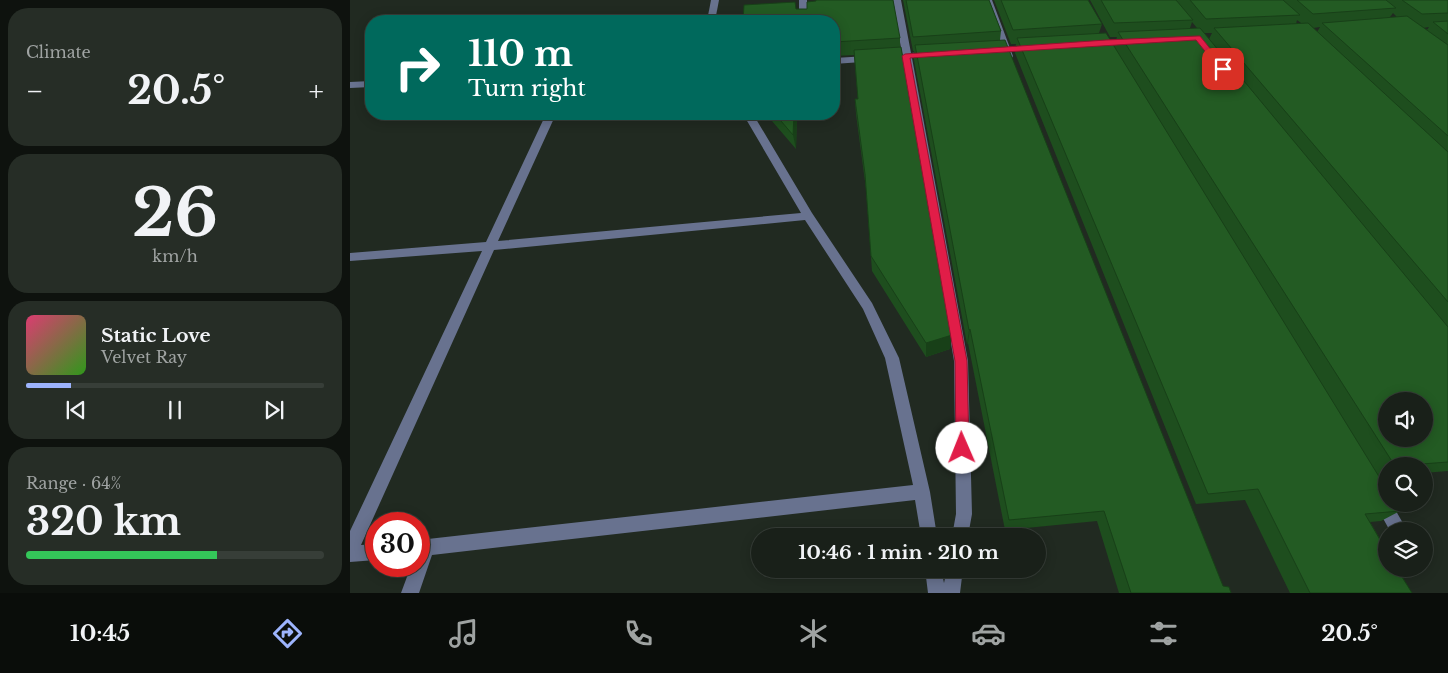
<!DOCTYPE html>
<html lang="en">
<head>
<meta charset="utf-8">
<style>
  :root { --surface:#192019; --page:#262d26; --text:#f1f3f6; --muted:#9fa3a2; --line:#373e38; --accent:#9db4fd }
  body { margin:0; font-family:"Libre Baskerville",serif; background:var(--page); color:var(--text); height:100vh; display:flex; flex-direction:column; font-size:19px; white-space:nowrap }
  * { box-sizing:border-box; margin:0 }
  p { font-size:16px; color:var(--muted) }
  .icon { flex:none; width:28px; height:28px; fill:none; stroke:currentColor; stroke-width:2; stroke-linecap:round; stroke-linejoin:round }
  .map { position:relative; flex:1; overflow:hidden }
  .panel { display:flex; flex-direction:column; gap:8px; padding:8px; background:#0e120e; width:350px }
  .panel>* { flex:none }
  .top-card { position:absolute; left:15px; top:15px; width:475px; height:105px; border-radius:20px; box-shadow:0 2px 12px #0003,0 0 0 1px var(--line); background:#00695c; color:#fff; overflow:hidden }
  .buttons { position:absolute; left:1028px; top:392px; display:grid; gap:10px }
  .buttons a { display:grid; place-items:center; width:55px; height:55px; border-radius:50%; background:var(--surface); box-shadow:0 2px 12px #0003,0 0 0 1px var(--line); font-size:25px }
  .speed { position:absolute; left:15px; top:512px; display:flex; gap:10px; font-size:25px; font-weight:700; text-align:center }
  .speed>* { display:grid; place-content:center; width:65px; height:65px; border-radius:50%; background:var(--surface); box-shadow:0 2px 12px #0003,0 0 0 1px var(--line); line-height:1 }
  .speed .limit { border:8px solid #d22; background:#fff; color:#111 }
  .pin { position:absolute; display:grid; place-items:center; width:42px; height:42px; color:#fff; margin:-21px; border-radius:10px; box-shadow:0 2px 8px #0006 }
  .me { position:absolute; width:55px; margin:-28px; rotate:359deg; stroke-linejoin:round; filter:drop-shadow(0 0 4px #0008) }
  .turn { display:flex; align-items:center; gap:18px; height:105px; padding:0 20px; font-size:22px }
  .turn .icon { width:65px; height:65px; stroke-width:2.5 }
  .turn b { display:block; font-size:35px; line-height:42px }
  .big { font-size:38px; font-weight:700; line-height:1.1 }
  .panel .card { flex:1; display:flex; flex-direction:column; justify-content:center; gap:8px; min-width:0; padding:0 18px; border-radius:20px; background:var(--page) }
  .panel .dial { align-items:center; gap:0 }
  .dial b { font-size:65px; line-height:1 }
  .song { display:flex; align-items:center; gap:15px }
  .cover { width:60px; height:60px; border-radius:8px; background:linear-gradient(135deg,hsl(340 70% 55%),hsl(110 70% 35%)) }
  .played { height:5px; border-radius:2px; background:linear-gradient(90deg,var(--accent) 15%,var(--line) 15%) }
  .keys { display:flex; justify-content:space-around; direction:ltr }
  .heat { display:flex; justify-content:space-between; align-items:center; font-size:28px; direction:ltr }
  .charge { height:8px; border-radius:4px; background:linear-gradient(90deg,#34c759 64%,var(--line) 0) }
  .trip { position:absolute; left:401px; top:528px; width:295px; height:50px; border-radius:25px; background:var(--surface); box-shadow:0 2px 12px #0003,0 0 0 1px var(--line); font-weight:700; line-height:50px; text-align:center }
  .menu { display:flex; height:80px; justify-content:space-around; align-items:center; background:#0a0d0a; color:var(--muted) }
  .menu .icon { width:35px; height:35px }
  .menu .selected { color:var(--accent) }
  .menu b { font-size:22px; color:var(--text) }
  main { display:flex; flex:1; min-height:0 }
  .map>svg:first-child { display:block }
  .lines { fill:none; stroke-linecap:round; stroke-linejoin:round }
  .minor { fill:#68728f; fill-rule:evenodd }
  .wall { fill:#1e4e1e; fill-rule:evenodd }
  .shaded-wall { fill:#184018 }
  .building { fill:#235b23; stroke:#184018; fill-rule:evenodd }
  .route { fill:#e11d48; stroke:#92132f }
</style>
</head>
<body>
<main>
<section class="panel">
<div class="card"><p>Climate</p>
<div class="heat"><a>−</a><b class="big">20.5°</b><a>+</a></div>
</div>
<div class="card dial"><b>26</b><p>km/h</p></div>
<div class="card">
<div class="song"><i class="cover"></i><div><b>Static Love</b><p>Velvet Ray</p></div></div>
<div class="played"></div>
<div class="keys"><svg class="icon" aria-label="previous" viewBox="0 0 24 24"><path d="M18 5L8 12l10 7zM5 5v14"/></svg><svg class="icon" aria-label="pause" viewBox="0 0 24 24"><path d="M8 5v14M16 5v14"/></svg><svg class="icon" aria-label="next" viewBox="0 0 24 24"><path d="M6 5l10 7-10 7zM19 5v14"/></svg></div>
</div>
<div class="card"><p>Range · 64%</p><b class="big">320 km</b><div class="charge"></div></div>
</section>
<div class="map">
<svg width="1098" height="593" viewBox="0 0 1098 593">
  <rect width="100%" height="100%" fill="#212a21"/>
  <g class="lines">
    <g class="minor">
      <polygon points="361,0 369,0 365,21 357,21"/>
      <rect x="449" y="0" width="8" height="21"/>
      <polygon points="543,0 551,0 561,53 581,51 585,54 581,57 562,58 618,361 622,514 618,536 602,536 606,514 604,361 553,59 484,64 484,58 552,54"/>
      <polygon points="634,0 642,0 663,56 662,58 655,56"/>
      <polygon points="21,81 21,87 0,88 0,82"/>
      <polygon points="196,114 206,114 148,241 451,213 393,114 403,114 462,213 522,303 549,358 580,492 587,536 571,536 565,500 82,555 69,593 51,593 61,566 69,566 69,540 563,485 535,358 513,309 455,220 144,250 11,545 26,544 26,560 0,562 0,531 132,251 0,261 0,253 136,242"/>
      <polygon points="448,114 458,114 458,116 453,119 450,118"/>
      <polygon points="1032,494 1036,496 1036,504 1042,504 1054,525 1052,531 1040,531 1024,502 1026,496"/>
      <polygon points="575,569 591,569 594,583 597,569 613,569 610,593 578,593"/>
    </g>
  </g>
  <g class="wall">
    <polygon points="553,0 639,0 651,31 650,40 873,586 881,593 769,593 747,521 655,530 618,343 617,344 564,60 564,51 563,51"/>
    <path d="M644 0H738L752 24 749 33 764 46 767 37H760L740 0H1098V471L1074 473V466H1036V477H1029L1050 511 1031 521 1020 522 1062 593H940L895 500 846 504 665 53 666 44H661ZM1043 13 1047 17H1040ZM947 20 951 23 946 24ZM842 22 847 28H840ZM970 27 967 32 963 28ZM1079 27 1077 30 1073 28ZM854 33H862L859 39Z"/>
    <polygon points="466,1 550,38 550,47 600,349 576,357 522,271 516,189 506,114 505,99 508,99 504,55 484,56 484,21 446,9 457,9"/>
    <polygon points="416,114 447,114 446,149"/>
  </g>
  <g class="shaded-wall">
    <polygon points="444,114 447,114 446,149 443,135"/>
    <polygon points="620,329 618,343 617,344 619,330"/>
    <polygon points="602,335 600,349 576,357 576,343"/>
  </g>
  <g class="building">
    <polygon points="466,0 543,0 550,38 484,42 484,21 393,21 394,5 445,2 446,9 457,9 457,2 466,1"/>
    <polygon points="556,0 639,0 651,31 563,37"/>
    <polygon points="651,0 738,0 752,24 663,30"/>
    <polygon points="751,0 826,0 843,20 764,23"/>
    <polygon points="840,0 933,0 950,15 856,19"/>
    <polygon points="947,0 1036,0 1046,8 963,14"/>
    <polygon points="1052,0 1098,0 1098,13 1072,14"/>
    <polygon points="1057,16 1098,45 1098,136 972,23"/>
    <polygon points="1098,21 1098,34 1083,22"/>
    <polygon points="958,23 1098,152 1098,302 864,28"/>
    <path d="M850 28 1098 327V462L1045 466 768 32ZM1036 401H1074V439H1036Z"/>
    <polygon points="756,33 1036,488 1036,504 1046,504 1050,511 1015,514 1036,550 1036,569 1047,569 1062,593 960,593 908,489 858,494 667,38"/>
    <polygon points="655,40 873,586 879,587 881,593 781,593 754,511 659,520 620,329 619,330 565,45"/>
    <polygon points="551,47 602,335 576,343 521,256 515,174 505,99 508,99 504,50"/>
    <polygon points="425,114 444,114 443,135"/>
  </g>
  <polygon class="route" points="848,36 850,36 875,67 875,70 870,70 846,40 560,58 617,361 619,448 617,453 612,454 608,453 606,448 605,361 552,56 555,54 756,40"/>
</svg>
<div class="buttons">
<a><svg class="icon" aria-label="sound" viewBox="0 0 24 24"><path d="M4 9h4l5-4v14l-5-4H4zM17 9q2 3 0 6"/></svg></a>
<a><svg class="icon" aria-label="search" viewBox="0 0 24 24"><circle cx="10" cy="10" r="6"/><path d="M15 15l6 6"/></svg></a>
<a><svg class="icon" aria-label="layers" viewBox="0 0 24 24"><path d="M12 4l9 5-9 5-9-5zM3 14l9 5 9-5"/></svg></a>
</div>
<div class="speed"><div class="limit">30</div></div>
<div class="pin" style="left:873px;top:69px;background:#d93025"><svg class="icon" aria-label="arrive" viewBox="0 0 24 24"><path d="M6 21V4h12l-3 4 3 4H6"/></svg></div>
<svg class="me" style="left:612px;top:448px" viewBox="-20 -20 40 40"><circle r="19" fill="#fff"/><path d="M0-13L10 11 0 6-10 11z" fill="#e11d48"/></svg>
<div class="trip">10:46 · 1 min · 210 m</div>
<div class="top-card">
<div class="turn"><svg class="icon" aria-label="right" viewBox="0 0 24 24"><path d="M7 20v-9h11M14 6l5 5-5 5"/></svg><div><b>110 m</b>Turn right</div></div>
</div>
</div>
</main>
<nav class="menu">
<b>10:45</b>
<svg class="icon selected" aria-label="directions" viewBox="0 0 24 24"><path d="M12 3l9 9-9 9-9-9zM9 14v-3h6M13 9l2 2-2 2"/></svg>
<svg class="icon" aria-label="music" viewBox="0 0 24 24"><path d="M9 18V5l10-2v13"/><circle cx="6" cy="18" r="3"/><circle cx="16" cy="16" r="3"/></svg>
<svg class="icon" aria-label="phone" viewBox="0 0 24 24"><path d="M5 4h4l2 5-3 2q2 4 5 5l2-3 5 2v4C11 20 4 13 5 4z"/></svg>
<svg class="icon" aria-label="climate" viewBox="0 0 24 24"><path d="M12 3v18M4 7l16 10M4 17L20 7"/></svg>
<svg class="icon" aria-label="car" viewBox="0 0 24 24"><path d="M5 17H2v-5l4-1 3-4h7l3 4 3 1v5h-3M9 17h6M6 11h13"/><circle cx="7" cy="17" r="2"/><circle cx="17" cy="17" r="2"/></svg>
<svg class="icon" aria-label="filters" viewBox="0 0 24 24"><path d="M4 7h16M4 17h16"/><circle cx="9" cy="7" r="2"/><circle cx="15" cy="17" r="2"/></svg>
<b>20.5°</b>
</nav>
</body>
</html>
